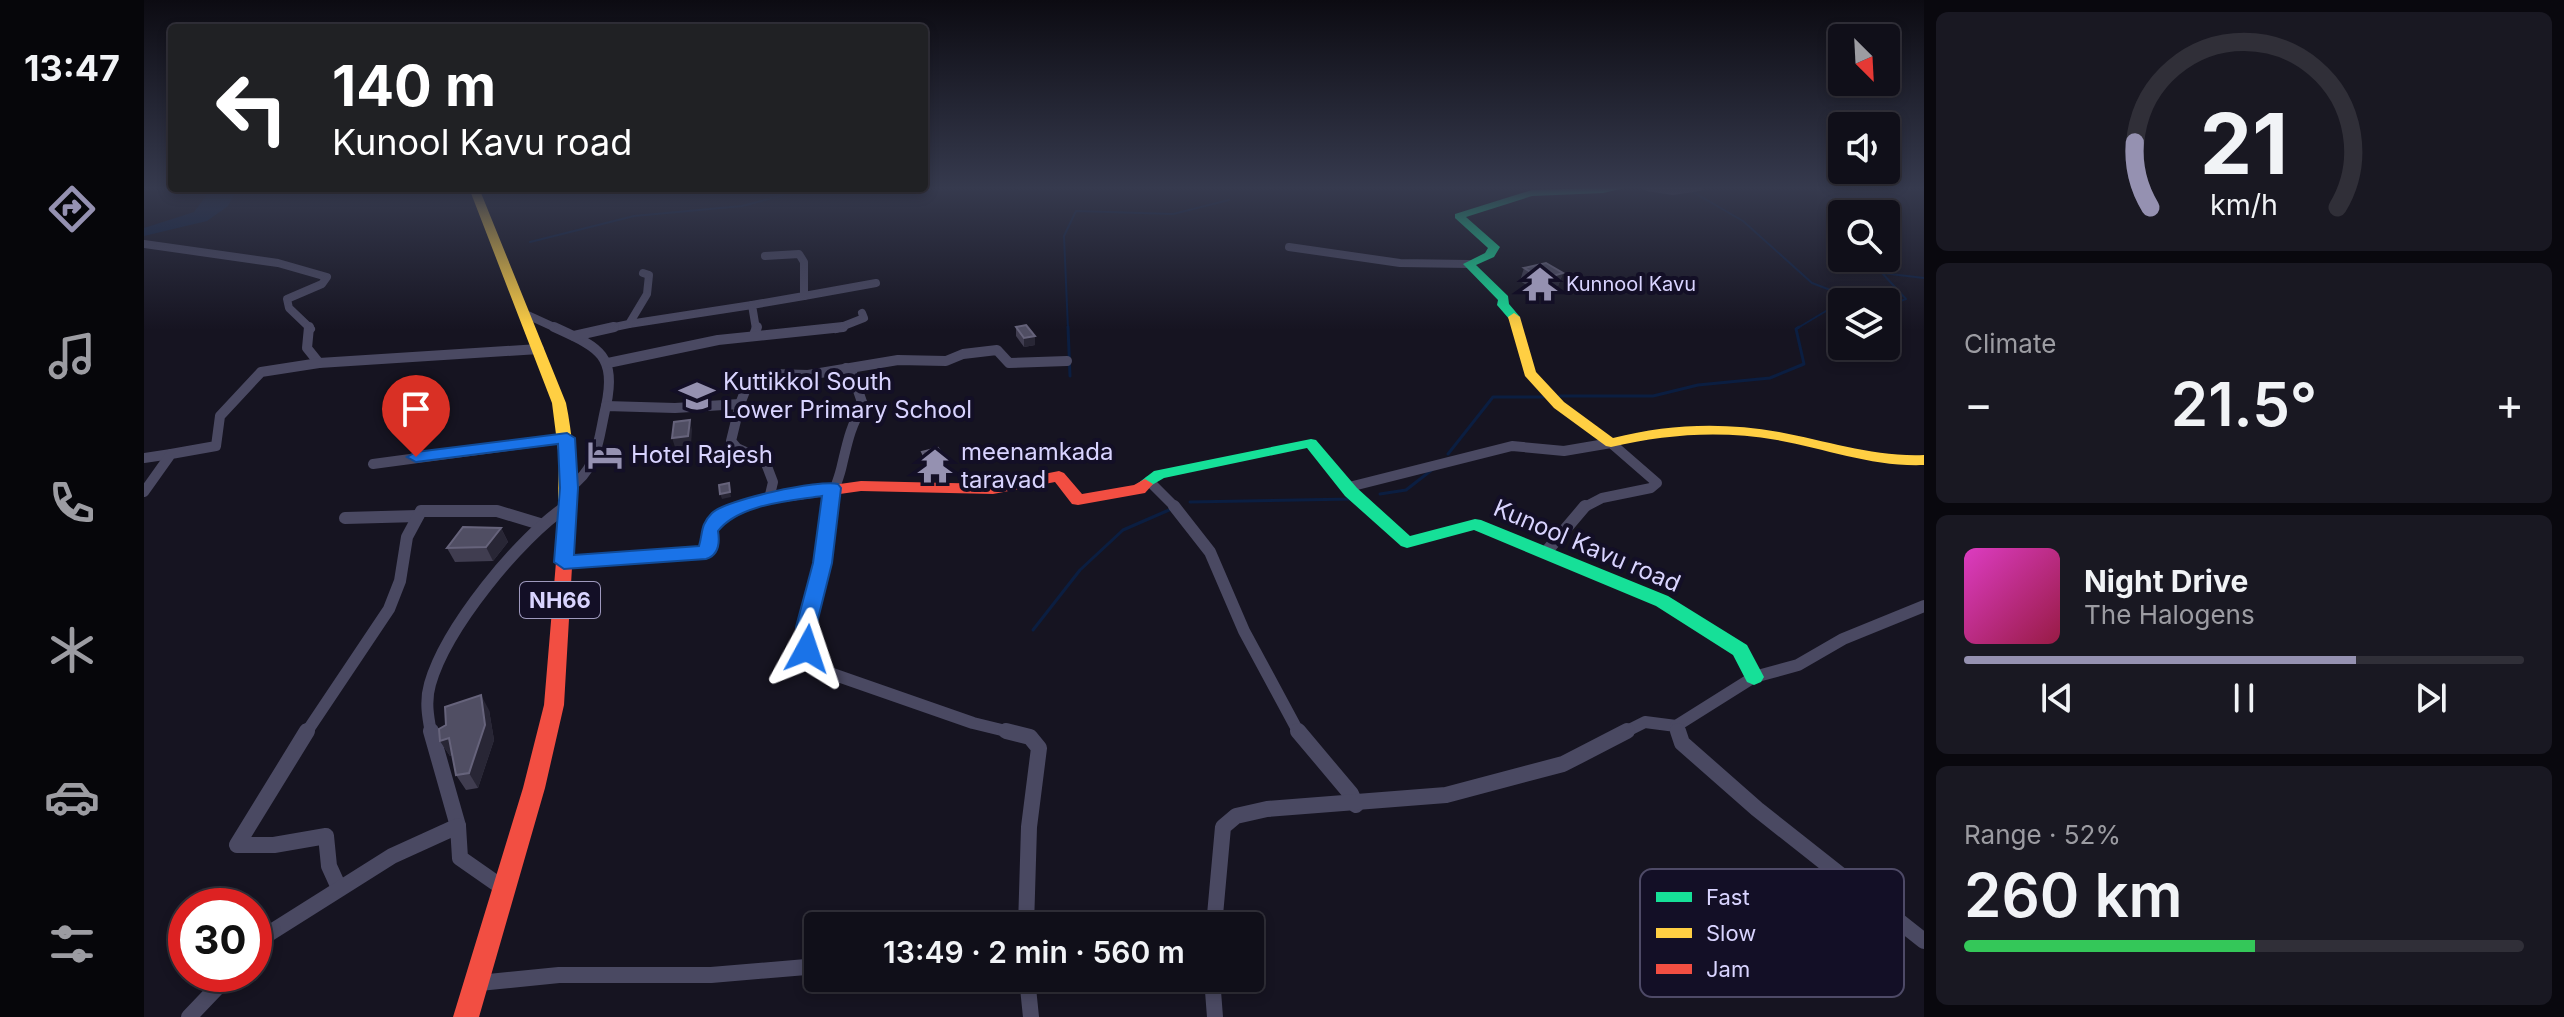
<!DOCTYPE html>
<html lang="en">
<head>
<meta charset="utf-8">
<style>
  :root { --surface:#100f19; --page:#191822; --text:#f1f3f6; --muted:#9c9ca2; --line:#302f38; --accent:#9591b1 }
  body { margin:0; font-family:Inter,sans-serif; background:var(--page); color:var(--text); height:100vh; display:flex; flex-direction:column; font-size:30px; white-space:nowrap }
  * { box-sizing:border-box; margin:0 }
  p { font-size:26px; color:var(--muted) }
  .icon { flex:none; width:44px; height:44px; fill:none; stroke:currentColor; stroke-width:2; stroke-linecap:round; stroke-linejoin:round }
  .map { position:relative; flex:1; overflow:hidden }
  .sheet { display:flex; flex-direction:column; gap:12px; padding:12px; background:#09080e; width:640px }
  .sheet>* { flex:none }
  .guide { position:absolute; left:24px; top:24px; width:760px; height:168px; border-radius:8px; box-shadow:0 4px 12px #0003,0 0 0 2px var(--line); background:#202124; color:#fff; overflow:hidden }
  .needle { width:52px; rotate:156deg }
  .controls { position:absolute; left:1684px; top:24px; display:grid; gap:16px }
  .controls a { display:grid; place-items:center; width:72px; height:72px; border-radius:8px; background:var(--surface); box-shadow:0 4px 12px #0003,0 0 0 2px var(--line); font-size:40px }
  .speed { position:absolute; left:24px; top:888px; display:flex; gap:16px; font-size:40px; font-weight:700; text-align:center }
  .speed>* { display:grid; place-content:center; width:104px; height:104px; border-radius:50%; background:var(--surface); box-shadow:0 4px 12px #0003,0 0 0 2px var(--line); line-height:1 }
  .speed .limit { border:12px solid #d22; background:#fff; color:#111 }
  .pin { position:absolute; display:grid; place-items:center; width:68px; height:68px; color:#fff; margin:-82px -34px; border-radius:50% 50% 50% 0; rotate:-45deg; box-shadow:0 0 8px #0007 }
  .pin .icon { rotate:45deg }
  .me { position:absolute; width:88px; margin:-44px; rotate:5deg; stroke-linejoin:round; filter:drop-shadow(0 0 6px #0008) }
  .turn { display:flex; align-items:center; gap:28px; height:168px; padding:0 32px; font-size:36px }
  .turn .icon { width:104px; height:104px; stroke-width:2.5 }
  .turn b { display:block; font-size:56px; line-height:68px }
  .big { font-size:60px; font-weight:600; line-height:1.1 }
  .sheet .card { flex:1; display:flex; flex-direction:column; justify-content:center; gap:12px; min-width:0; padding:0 28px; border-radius:12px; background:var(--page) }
  .sheet .dial { align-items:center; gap:0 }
  .dial svg { height:208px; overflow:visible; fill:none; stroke:var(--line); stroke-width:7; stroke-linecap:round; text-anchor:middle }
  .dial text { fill:var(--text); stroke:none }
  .song { display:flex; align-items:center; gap:24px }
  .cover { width:96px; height:96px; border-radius:12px; background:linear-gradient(135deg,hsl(310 70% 55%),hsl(340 70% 35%)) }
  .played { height:8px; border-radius:4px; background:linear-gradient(90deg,var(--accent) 70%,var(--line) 70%) }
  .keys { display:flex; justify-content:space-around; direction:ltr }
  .heat { display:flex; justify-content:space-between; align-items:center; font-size:44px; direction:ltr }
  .charge { height:12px; border-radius:6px; background:linear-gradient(90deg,#34c759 52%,var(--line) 0) }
  .trip { position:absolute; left:660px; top:912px; width:460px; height:80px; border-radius:8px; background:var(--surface); box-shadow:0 4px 12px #0003,0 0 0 2px var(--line); font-weight:600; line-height:80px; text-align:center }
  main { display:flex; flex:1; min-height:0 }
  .menu { display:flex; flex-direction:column; width:144px; justify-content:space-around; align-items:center; background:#06060a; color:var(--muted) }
  .menu .icon { width:56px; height:56px }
  .menu .current { color:var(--accent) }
  .menu b { font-size:36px; color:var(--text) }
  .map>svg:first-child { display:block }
  .water { fill:#0b1e41 }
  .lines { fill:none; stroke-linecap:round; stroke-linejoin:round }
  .stream-far1 { stroke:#0b1e41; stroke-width:2 }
  .stream { stroke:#0b1e41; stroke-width:3 }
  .street-far3 { stroke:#4a4962; stroke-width:8 }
  .street-far2 { stroke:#4a4962; stroke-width:10 }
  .street-far1 { stroke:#4a4962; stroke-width:12 }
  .street { stroke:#4a4962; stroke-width:16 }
  .fast { fill:#16e098; fill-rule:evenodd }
  .slow { fill:#ffcf43; fill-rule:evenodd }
  .jam { fill:#f24e42; fill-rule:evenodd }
  .wall { fill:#403d50 }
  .shaded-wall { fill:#282635 }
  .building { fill:#504e63; stroke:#66637b; stroke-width:2 }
  .route { fill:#1a73e8; stroke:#114b97; stroke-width:2 }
  .labels { text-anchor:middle; stroke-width:8; stroke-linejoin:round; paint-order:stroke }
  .far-poi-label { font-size:20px; fill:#d9d4ff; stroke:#130f26; text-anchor:start }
  .shield { fill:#130f26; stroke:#9e99be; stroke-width:2 }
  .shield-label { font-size:22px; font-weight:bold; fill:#d9d4ff }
  .poi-label { font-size:24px; fill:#d9d4ff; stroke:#130f26; text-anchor:start }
  .street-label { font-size:24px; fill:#d9d4ff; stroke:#130f26 }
  .key { fill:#130f26; stroke:#4e4a67; stroke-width:2 }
  .key-label { font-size:22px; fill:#d9d4ff }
</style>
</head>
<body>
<main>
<nav class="menu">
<b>13:47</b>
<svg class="icon current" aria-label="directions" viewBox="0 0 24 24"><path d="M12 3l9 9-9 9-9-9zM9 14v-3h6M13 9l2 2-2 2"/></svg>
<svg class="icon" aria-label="music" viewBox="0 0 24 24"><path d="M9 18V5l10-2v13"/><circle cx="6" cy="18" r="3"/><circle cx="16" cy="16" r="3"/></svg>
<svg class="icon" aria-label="phone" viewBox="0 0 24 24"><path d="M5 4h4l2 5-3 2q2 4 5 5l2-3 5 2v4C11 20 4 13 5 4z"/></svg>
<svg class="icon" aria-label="climate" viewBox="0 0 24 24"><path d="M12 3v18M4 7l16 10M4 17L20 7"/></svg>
<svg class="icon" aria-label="car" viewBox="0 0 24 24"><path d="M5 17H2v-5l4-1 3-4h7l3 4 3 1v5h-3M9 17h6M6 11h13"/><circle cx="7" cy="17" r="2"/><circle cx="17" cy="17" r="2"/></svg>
<svg class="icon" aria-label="filters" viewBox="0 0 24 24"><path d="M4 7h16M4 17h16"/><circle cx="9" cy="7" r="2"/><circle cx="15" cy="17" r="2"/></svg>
</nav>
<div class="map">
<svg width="1780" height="1017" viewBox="0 0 1780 1017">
  <rect width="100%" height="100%" fill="#161421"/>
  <polygon class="water" points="68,188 94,188 84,206 63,221 0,236 0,228 50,212"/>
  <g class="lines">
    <g class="stream-far1">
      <polyline points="1549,192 1599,221 1668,283 1718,302"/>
      <polyline points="386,242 490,216 598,206 666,188"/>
      <polyline points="1742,306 1762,299 1738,273 1780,278"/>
      <polyline points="924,329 920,236 932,211 1029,214 1085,200"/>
      <polyline points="1652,329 1702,299"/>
    </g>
    <g class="stream">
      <polyline points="924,327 926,376"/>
      <polyline points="1415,396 1509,396 1554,385 1626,378 1660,364 1652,329 1655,327"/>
      <polyline points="1304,454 1349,397 1399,397"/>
      <polyline points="1236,494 1262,490 1289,469"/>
      <polyline points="1046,502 1208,499"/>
      <polyline points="889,630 936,570 979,530 1025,510"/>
    </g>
    <g class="street-far3">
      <polyline points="1503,187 1529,191 1555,187"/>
      <polyline points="0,244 134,263 183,277 178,284 143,299 145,308 167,329"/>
      <polyline points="1145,247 1256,263 1325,264"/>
      <polyline points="660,296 732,283"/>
      <polyline points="379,313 414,329"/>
      <polyline points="485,324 608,305"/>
      <polyline points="461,329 485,324 503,294 505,275 499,273"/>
      <polyline points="612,329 608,305 660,296 660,262 655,254 621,256"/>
      <polyline points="692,329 720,318 718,313"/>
    </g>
    <g class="street-far2">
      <polyline points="165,327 163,348 175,363"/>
      <path d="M410 327C453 347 473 353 462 406"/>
      <polyline points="610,335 613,327"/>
      <polyline points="430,336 470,327"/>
      <polyline points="464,363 574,340 699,327"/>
      <polyline points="596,404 605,381 629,374 664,375 754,360 802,361 819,354 853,350 865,363 923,361"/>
      <polyline points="0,458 27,454"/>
      <polyline points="229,464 423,438"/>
      <polyline points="1005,481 1032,508"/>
      <polyline points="1205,487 1368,446 1420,451 1467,443 1513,483 1507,488 1458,498 1439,508"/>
      <path d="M425 488C455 468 454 439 462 406L531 408 596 404 587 441 593 448 621 461 629 482 625 499 595 508"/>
      <polyline points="0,492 27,454 72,446 76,416 117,372 175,363 395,349"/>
      <polyline points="420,508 424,505"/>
      <path d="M686 508C688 492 695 480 698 465 704 440 706 428 719 405L708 373 702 368"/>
    </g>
    <g class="street-far1">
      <polyline points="686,506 679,563 662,627 663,649 677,670 829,723 870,733"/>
      <polyline points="1030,506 1066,552 1100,631 1155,733"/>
      <polyline points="201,518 274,516"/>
      <polyline points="1402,552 1441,506"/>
      <polyline points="420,562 562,552 569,521 599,506"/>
      <polyline points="162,733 245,609 256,581 263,537 277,511 353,511 396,524"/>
      <path d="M287 733C284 717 281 701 286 684 302 628 375 538 423 506"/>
      <polyline points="1479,733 1501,722 1532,726"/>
      <polyline points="1534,733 1532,726 1610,677 1654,665 1699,639 1780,606"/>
    </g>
    <g class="street">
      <polyline points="163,731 93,845 130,845 182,836 185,866 195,888"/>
      <polyline points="287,731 314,826"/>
      <polyline points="862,731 886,737 895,748 885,827 882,926"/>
      <polyline points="1154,731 1207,794 1212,805"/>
      <polyline points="1534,731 1538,743 1613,809 1780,941"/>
      <polyline points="1070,926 1079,827 1092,816 1123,809 1302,795 1419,764 1483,731"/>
      <polyline points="110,943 248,856 314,826 316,858 359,888"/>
      <polyline points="883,978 887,1017"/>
      <polyline points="1068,978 1071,1017"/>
      <polyline points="335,983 415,975 567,975 674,966"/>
      <polyline points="45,1017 86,974"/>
    </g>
    <g class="fast">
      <polygon points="1485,187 1459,193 1388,196 1322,217 1356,247 1350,257 1332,265 1364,296 1365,304 1376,317 1374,320 1366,320 1353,305 1354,300 1319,264 1341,253 1344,248 1311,218 1311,214 1388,190"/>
      <polygon points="1167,439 1172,440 1213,488 1266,536 1331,519 1337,520 1524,596 1603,645 1620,677 1617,682 1610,685 1603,682 1589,655 1512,606 1330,530 1263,548 1257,546 1201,496 1163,448 1020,478 1001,489 993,484 1010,471"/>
    </g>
    <g class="slow">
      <path d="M325 188H335L422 403C432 452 432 500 429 550L421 556 413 550 415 458 408 403Z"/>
      <path d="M1370 313 1376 317 1392 372 1420 402 1469 438C1524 424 1579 422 1635 432 1684 441 1729 457 1780 455V465C1729 467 1683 449 1633 440 1577 430 1522 434 1467 447L1462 446 1410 408 1381 376 1364 317Z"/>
    </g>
    <g class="jam">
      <polygon points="915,471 920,473 938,494 990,485 1001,479 1009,484 1001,493 934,505 928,504 911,482 849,494 717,491 625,504 617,499 625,494 717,481 849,484"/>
      <polygon points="421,544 429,550 420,705 401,788 335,1017 309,1017 379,788 400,705 413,550"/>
    </g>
  </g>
  <g class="wall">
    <polygon points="1380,268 1419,273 1414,286 1394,292 1376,281"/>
    <polygon points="872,327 891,345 880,347 872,336"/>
    <polygon points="778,452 803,470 786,475 779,462"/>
    <polygon points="357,528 364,542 349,561 311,562 303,548"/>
    <polygon points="345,710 350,740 334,788 322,790 312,775 308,755 306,756 296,741"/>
  </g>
  <g class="shaded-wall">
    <polygon points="1419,273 1414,286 1394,292 1399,279"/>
    <polygon points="891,336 891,345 880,347 880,338"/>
    <polygon points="546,420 548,430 547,445 531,447 528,438"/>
    <polygon points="803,461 803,470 786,475 785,465"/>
    <polygon points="585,483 587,497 578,499 576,494"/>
    <polygon points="357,528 364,542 349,561 342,547"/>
    <polygon points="337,695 345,710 350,740 334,788 325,773"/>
    <polygon points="305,738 314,753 306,756 296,741"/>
  </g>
  <g class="building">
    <polygon points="1402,263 1419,273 1399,279 1380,268"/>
    <polygon points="882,325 891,336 880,338 872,327"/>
    <polygon points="546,420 544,436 528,438 530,422"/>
    <polygon points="794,448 803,461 785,465 778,452"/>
    <polygon points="585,483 586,492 576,494 575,485"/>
    <polygon points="319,527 357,528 342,547 303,548"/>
    <polygon points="337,695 341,725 325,773 312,775 305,738 296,741 295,729 302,725 301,707"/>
  </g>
  <linearGradient id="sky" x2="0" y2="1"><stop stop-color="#0c0b12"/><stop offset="0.57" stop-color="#363a4e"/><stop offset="1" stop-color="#363a4e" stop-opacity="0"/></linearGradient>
  <rect width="1780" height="330" fill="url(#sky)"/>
  <path class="route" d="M423 433 431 438 434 488 430 555 555 546C559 533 556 525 568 513 581 500 676 479 694 484L697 488 688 563 672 627 671 655H656L652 627 669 563 678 496C646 501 595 504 574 531 576 543 575 555 562 559L420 569 410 562 416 488 414 444 272 462 263 457 272 452Z"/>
  <defs>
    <g id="temple-bare" transform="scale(2.76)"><path d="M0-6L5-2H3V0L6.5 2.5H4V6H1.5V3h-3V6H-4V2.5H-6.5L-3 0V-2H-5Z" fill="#9591b1" stroke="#130f26" stroke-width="2.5" paint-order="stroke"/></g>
    <g id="school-bare" transform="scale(2.76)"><path d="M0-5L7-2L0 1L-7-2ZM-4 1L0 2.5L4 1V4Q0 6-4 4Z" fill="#9591b1" stroke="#130f26" stroke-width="2.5" paint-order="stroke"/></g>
    <g id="hotel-bare" transform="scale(2.76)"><path d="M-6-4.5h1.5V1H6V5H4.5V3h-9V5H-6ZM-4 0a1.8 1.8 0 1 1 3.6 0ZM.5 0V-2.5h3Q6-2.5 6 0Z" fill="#9591b1" stroke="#130f26" stroke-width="2.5" paint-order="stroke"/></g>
  </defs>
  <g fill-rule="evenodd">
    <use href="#temple-bare" x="1396" y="284"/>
    <use href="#school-bare" x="553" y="396"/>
    <use href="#hotel-bare" x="461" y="455"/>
    <use href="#temple-bare" x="791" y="466"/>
  </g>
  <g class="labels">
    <g class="far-poi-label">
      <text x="1422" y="291">Kunnool Kavu</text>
    </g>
    <rect class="shield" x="376" y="582" width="80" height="36" rx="6"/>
    <g class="shield-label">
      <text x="416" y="608">NH66</text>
    </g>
    <g class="poi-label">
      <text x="579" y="390">Kuttikkol South<tspan x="579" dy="28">Lower Primary School</tspan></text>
      <text x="817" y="460">meenamkada<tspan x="817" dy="28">taravad</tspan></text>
      <text x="487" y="463">Hotel Rajesh</text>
    </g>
    <g class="street-label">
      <text transform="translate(1443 546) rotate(23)" y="8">Kunool Kavu road</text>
    </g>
  </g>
  <rect x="1496" y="869" width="264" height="128" rx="12" class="key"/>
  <rect x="1512" y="892" width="36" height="10" fill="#16e098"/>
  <rect x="1512" y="928" width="36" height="10" fill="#ffcf43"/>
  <rect x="1512" y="964" width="36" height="10" fill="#f24e42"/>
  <g class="key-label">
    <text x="1562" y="905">Fast</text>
    <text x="1562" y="941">Slow</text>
    <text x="1562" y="977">Jam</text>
  </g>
</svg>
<div class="controls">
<a><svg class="needle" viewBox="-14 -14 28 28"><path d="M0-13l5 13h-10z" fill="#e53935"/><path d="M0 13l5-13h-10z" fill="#9c9ca2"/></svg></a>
<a><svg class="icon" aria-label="sound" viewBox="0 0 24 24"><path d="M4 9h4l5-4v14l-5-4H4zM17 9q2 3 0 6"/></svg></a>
<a><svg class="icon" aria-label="search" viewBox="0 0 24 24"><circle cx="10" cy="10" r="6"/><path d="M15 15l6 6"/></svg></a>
<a><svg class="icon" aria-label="layers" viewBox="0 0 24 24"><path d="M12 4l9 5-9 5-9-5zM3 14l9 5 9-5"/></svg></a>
</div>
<div class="speed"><div class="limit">30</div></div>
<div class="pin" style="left:272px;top:457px;background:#d93025"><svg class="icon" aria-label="arrive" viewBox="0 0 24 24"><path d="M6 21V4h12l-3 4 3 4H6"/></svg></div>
<svg class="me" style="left:663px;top:649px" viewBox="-20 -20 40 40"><path d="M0-17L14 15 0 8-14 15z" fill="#1a73e8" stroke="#fff" stroke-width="4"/></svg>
<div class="trip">13:49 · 2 min · 560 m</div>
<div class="guide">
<div class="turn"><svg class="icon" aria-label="left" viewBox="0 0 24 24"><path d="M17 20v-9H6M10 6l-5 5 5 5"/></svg><div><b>140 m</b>Kunool Kavu road</div></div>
</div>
</div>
<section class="sheet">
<div class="card dial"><svg viewBox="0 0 100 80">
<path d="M14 69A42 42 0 1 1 86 69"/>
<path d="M14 69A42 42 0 0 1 8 44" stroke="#9591b1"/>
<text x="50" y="56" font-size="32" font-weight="700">21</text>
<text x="50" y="72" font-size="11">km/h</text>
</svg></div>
<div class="card"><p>Climate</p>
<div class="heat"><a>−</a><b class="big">21.5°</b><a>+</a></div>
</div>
<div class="card">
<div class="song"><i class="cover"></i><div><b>Night Drive</b><p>The Halogens</p></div></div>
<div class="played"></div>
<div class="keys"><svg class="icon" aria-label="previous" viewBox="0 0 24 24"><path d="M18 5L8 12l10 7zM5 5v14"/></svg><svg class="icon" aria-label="pause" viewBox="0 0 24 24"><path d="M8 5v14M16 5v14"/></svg><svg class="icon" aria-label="next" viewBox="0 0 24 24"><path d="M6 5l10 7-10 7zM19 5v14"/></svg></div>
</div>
<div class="card"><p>Range · 52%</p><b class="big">260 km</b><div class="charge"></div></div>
</section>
</main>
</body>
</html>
